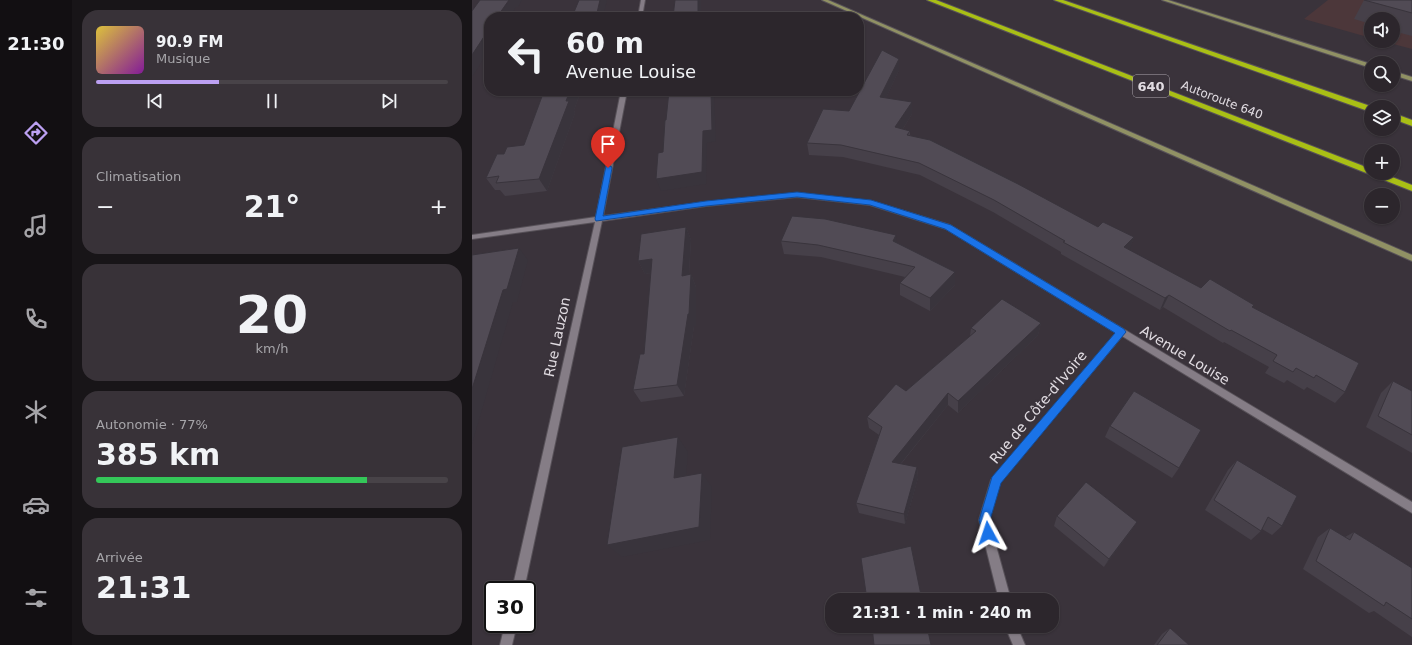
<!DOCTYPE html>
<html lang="fr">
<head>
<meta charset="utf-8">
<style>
  :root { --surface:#2c262c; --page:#383238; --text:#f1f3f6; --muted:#a6a5a9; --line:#484348; --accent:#bca0f2 }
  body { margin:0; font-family:"DejaVu Sans",sans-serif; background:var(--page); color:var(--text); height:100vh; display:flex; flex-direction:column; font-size:15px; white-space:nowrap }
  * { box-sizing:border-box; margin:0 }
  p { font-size:13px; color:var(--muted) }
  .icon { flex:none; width:22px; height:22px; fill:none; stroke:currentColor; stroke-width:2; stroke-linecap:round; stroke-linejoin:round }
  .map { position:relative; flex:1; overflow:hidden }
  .sheet { display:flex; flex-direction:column; gap:10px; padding:10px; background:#181518; width:400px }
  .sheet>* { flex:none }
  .hud { position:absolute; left:12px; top:12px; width:380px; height:84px; border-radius:16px; box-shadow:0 1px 3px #0004,0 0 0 1px var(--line); background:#2c262c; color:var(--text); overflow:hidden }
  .buttons { position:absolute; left:892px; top:12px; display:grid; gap:8px }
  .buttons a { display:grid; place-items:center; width:36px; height:36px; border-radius:50%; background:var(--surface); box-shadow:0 1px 3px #0004,0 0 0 1px var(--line); font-size:20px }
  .speed { position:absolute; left:12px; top:581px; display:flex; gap:8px; font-size:20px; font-weight:700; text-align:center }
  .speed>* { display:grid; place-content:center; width:52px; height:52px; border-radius:50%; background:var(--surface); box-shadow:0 1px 3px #0004,0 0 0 1px var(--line); line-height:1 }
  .speed .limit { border:2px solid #111; border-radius:6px; background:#fff; color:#111 }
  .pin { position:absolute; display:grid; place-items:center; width:34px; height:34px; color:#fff; margin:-41px -17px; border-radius:50% 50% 50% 0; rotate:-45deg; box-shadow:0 0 4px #0007 }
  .pin .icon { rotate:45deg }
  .me { position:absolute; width:44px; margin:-22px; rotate:355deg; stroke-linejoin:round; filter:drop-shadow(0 0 3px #0008) }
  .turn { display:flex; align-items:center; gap:14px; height:84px; padding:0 16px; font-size:18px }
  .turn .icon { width:52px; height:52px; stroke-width:2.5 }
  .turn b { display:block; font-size:28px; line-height:34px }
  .big { font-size:30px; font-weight:700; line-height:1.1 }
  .sheet .card { flex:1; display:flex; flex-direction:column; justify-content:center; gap:6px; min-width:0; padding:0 14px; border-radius:16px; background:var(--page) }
  .sheet .dial { align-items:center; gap:0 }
  .dial b { font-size:52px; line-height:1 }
  .song { display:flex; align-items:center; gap:12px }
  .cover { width:48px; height:48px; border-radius:6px; background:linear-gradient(135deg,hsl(50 70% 55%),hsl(290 70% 35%)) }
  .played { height:4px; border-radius:2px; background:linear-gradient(90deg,var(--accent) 35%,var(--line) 35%) }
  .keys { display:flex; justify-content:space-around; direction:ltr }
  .heat { display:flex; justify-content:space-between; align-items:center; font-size:22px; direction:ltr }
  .charge { height:6px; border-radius:3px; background:linear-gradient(90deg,#34c759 77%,var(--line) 0) }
  .trip { position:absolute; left:353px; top:593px; width:234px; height:40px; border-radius:16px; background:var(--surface); box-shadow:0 1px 3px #0004,0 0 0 1px var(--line); font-weight:700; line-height:40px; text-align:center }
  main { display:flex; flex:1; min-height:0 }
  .dock { display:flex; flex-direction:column; width:72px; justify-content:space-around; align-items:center; background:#120f12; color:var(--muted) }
  .dock .icon { width:28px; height:28px }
  .dock .selected { color:var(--accent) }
  .dock b { font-size:18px; color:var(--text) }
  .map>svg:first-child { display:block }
  .commercial { fill:#4c373a }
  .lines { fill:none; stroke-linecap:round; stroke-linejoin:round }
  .minor-casing { stroke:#575158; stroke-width:2 }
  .secondary-casing { stroke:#575158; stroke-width:2 }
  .motorway-casing { stroke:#575158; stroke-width:2 }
  .minor { fill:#857d86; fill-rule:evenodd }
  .secondary { fill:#909164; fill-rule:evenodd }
  .motorway { fill:#a9bf15; fill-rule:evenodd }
  .wall { fill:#464049 }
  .shaded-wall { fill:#39343c }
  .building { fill:#514b55; stroke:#39343c }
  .route { fill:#1a73e8; stroke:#114b97 }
  .labels { text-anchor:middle; stroke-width:4; stroke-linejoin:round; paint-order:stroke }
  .far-street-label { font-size:12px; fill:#e1dce2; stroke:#3a333b }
  .shield { fill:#3a333b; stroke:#afa9b0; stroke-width:1 }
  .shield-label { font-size:13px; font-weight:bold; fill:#e1dce2 }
  .street-label { font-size:14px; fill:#e1dce2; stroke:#3a333b }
</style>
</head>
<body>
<main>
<nav class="dock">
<b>21:30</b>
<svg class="icon selected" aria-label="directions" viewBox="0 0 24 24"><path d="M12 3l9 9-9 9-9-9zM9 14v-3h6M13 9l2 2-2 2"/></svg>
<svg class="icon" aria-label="music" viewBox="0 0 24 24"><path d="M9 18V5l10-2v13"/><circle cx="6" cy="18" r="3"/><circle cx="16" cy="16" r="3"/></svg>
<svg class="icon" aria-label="phone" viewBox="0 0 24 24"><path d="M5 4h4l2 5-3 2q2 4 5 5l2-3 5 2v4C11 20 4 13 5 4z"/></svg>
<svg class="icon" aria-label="climate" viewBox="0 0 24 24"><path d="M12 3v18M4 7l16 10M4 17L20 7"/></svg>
<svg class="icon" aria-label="car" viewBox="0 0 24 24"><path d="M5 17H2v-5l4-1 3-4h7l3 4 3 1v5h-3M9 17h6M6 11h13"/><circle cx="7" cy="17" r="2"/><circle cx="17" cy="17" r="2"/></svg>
<svg class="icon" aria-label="filters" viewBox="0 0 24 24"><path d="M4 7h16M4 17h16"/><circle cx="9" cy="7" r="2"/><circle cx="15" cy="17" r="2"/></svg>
</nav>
<section class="sheet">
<div class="card">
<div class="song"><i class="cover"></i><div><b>90.9 FM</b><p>Musique</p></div></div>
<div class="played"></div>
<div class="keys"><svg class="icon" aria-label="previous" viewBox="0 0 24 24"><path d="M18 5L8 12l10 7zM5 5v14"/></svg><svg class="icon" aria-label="pause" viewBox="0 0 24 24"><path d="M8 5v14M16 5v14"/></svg><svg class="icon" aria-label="next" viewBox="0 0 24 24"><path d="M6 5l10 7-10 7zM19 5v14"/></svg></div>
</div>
<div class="card"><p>Climatisation</p>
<div class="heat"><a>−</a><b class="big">21°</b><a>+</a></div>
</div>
<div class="card dial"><b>20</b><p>km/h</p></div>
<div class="card"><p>Autonomie · 77%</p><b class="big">385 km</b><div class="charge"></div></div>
<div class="card"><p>Arrivée</p><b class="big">21:31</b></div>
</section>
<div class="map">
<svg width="940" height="645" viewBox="0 0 940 645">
  <rect width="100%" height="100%" fill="#3a333b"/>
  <polygon class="commercial" points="856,0 940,0 940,49 910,41 921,41 921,19 899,19 899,38 832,19"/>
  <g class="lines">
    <g class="minor-casing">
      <g id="minor">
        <polygon points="169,0 173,0 170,17 166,17"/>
        <polygon points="149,91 155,91 131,216 234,202 325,193 399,201 478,225 940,502 940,513 650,336 528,482 517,520 539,600 527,600 507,520 519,480 644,333 474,229 398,205 325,197 234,206 130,221 52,590 40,590 123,222 0,239 0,235 124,217"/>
        <polygon points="33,624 45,624 40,645 28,645"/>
        <polygon points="533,626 545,626 553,645 541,645"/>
      </g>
    </g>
    <g class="secondary-casing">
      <g id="secondary">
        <polygon points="350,0 356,0 940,255 940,261"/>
        <polygon points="690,0 696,0 899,64 899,68"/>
        <polygon points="921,71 940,77 940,81 921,75"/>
      </g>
    </g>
    <g class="motorway-casing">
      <g id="motorway">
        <polygon points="455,0 464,0 899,169 899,173 910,173 940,185 940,191"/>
        <polygon points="582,0 591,0 901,107 899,107 899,112 896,111"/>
        <polygon points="921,113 940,120 940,126 921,119"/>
      </g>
    </g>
    <use href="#minor" class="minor"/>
    <use href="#secondary" class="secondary"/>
    <use href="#motorway" class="motorway"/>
  </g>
  <g class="wall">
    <polygon points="892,0 940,0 940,36 921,31 921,19 899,19 899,24 882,19"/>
    <polygon points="427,70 414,98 440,102 440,114 431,129 438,131 438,135 626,227 662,237 657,250 729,288 782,305 780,308 873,392 863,403 835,387 832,390 815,380 812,383 793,373 797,367 752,342 751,343 691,307 688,310 589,254 589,252 521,212 448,175 371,157 337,155 335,143 377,111"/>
    <polygon points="72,91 109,91 102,110 103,113 75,191 33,196 28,190 23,190 14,178 32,154 52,145"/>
    <polygon points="214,227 219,240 217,275 219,274 224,287 224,326 222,326 212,396 169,402 161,390 172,354 179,273 173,274 166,261"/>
    <polygon points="309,241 425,243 483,272 483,285 458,311 428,295 428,283 433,277 349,257 312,254"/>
    <polygon points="569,323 566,335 486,413 476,405 429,464 445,467 446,478 433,524 387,513 384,503 407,435 397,428 395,417 434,391 498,336 499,328"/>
    <polygon points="921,381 940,391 940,453 894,427 909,393"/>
    <polygon points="638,426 707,468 700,478 633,437"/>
    <polygon points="765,460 810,526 800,535 790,529 789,531 779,540 733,510 756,470"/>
    <polygon points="585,516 665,522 659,531 632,567 582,526"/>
    <polygon points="858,528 873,537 882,532 940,568 940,637 902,611 897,613 831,569 846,537"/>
    <polygon points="698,628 717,645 682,645 690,634"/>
  </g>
  <g class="shaded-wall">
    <polygon points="37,0 50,0 46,7 44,7 38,17 25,17"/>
    <polygon points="128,0 135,0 131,17 124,17"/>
    <rect x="226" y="0" width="3" height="17"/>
    <polygon points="17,29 17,50 1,76 0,75 0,55"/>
    <polygon points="427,59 427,70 409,109 408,97"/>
    <polygon points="98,91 109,91 102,110 103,113 75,191 67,179 94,101"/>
    <polygon points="239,91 242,91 244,141 235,143 234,184 189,191 184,179 231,131"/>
    <polygon points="440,102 440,114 424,140 423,127"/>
    <polygon points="214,227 219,240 216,288 210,276"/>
    <polygon points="424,235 425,248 421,241"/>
    <polygon points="662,237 658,249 648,259 652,247"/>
    <polygon points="47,248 56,260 45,302 41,302 0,444 0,389 31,290"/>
    <polygon points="180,259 186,272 173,274 166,261"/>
    <polygon points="483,272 483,285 458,311 458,298"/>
    <polygon points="219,274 224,287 224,326 222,326 212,396 205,385"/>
    <polygon points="697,295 691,307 688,310 693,298"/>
    <polygon points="569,323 566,335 486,413 486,401"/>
    <polygon points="476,393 476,405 422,472 420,462"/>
    <polygon points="206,437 216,452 213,492 202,478"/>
    <polygon points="445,467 446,478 433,524 432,514"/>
    <polygon points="230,473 240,487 238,540 150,557 135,545"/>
    <polygon points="665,522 659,531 632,567 637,559"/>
  </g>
  <g class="building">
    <polygon points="8,0 37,0 25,17 17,17 17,29 0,55 0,11"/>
    <polygon points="107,0 128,0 124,17 100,17"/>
    <polygon points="203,0 226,0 226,16 228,16 228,17 201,17"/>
    <polygon points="892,0 940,0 940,13"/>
    <polygon points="410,50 427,59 408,97 440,102 423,127 438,131 435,135 458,140 546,184 626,227 631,222 662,237 652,247 729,288 738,279 782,305 780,307 887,363 873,392 844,375 842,378 824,368 821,372 801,361 805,355 759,330 758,331 697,295 693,298 591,242 593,241 522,200 447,163 369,145 335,143 351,109 377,111"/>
    <polygon points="72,91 98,91 94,101 97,101 67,179 24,183 27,176 14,178 25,154 32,154 35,147 52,145"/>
    <polygon points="197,91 239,91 240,130 231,131 230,172 184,179 186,153 191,152 193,120 194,120"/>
    <polygon points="320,216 353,219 424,235 421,241 483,272 458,298 428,283 443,267 346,245 309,241"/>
    <polygon points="214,227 210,276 219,274 217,314 216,314 205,385 161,390 168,354 172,354 180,259 166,261 169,234"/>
    <polygon points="47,248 35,289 31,290 0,389 0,255"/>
    <polygon points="530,299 569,323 486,401 476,393 420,462 445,467 432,514 384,503 410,427 395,417 424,384 434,391 504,331 499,328"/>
    <polygon points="921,381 940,391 940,435 906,416"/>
    <polygon points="662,391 729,430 707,468 638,426"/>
    <polygon points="206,437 202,478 230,473 227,527 135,545 150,447"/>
    <polygon points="765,460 825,496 810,526 796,517 789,531 742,500"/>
    <polygon points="614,482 665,522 637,559 585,516"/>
    <polygon points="858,528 878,540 882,532 940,568 940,619 914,602 912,606 844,561"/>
    <polygon points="439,546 450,600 395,600 389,558"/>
    <polygon points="400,626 455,626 459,645 402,645"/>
    <polygon points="698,628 717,645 685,645"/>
  </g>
  <polygon class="route" points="134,166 139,166 140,168 131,216 234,201 325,192 399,200 479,225 652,329 654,332 529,483 518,520 522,533 520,538 516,539 512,538 507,520 520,477 643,333 473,229 398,205 325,197 234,206 124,221 123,219"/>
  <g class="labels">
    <g class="far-street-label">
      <text transform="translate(750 100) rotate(21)" y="4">Autoroute 640</text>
    </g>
    <rect class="shield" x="661" y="75" width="36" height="22" rx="3"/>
    <g class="shield-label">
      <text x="679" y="91">640</text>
    </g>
    <g class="street-label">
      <text transform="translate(85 337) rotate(-78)" y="5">Rue Lauzon</text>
      <text transform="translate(713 355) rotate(31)" y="5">Avenue Louise</text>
      <text transform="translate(566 407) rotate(-50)" y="5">Rue de Côte-d'Ivoire</text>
    </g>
  </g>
</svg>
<div class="buttons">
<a><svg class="icon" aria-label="sound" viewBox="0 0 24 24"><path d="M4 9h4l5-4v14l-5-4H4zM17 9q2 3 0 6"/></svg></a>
<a><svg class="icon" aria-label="search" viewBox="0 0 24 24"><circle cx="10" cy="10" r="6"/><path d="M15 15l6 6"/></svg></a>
<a><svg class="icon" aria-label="layers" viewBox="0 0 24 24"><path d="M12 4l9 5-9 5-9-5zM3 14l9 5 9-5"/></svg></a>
<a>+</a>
<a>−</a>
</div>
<div class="speed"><div class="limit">30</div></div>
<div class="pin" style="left:136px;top:168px;background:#d93025"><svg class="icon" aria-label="arrive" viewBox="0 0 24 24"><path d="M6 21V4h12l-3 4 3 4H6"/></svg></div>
<svg class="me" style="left:516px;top:533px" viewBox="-20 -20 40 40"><path d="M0-17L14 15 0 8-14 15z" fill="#1a73e8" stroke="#fff" stroke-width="4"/></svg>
<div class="trip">21:31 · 1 min · 240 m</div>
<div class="hud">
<div class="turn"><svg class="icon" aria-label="left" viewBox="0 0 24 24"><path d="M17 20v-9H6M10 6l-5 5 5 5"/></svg><div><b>60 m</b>Avenue Louise</div></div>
</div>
</div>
</main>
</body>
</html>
